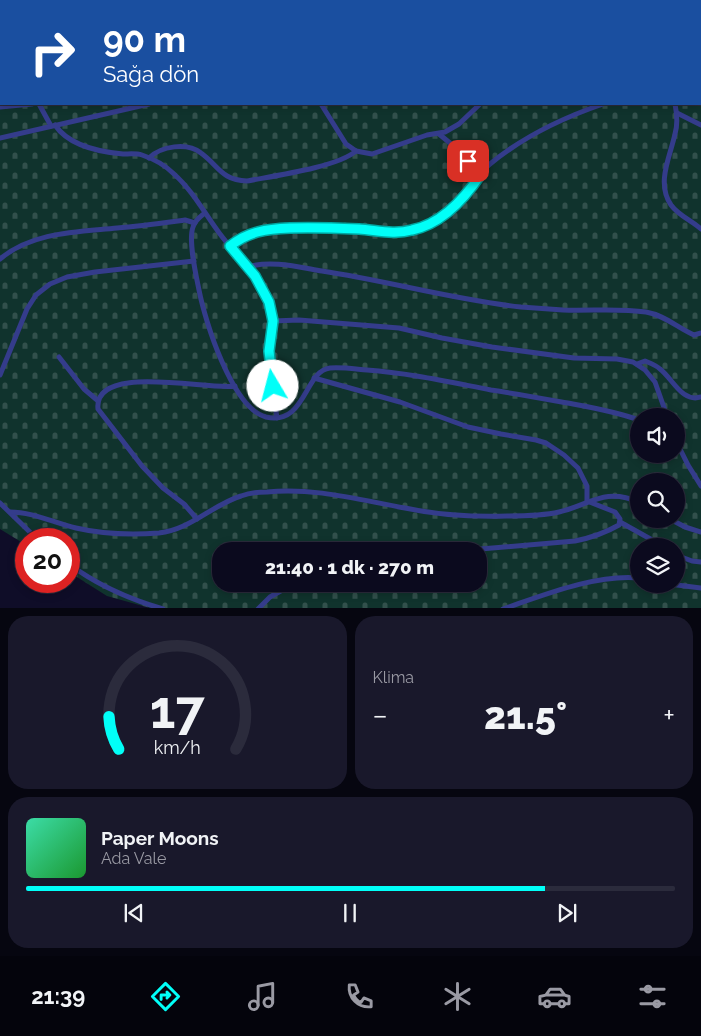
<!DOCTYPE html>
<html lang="tr">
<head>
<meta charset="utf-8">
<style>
  :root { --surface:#0b0a1e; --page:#19182b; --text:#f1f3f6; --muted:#9a9aa4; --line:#2b2b3c; --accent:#01fff8 }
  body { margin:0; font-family:Raleway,sans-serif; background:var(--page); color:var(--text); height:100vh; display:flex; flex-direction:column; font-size:19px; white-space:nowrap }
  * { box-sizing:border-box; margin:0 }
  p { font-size:16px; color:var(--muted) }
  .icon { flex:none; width:28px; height:28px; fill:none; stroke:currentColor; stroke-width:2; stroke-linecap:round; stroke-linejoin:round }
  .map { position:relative; height:608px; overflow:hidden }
  .details { display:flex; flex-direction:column; gap:8px; padding:8px; background:#060610; flex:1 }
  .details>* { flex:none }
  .top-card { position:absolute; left:0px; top:0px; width:701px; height:105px; box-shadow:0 2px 8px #0003,0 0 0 1px var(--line); background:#1a4fa0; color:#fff; overflow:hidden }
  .buttons { position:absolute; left:630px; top:408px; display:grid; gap:10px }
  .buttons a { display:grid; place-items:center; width:55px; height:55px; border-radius:50%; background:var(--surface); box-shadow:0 2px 8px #0003,0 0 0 1px var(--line); font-size:25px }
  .speed { position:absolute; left:15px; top:528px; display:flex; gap:10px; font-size:25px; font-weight:700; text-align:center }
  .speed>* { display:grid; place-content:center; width:65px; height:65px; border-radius:50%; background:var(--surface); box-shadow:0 2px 8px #0003,0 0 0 1px var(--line); line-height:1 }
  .speed .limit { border:8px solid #d22; background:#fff; color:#111 }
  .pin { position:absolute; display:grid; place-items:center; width:42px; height:42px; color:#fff; margin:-21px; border-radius:10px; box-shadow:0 2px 8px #0006 }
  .me { position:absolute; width:55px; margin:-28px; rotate:352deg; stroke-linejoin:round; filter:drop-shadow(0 0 4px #0008) }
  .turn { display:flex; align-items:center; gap:18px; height:105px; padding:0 20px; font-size:22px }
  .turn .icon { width:65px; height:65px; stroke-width:2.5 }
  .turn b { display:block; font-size:35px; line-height:42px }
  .big { font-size:38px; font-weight:800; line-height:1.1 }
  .details .card { flex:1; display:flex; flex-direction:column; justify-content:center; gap:8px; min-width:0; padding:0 18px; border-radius:20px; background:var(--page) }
  .details .dial { align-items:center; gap:0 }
  .dial svg { height:130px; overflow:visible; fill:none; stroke:var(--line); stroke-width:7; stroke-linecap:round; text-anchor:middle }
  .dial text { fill:var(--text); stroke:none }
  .song { display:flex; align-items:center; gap:15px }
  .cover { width:60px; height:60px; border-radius:8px; background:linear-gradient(135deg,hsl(160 70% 55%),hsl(130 70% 35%)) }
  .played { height:5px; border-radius:2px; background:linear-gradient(90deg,var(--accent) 80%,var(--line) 80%) }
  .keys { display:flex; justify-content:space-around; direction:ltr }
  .heat { display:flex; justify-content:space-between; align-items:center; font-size:28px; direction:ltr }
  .details .tiles { flex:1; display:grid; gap:8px; grid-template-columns:1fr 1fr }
  .card:last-child { grid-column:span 2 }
  .trip { position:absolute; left:212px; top:542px; width:275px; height:50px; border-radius:20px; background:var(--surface); box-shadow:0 2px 8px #0003,0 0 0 1px var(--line); font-weight:800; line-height:50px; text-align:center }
  .menu { display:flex; height:80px; justify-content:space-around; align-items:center; background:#04040c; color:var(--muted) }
  .menu .icon { width:35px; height:35px }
  .menu .active { color:var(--accent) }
  .menu b { font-size:22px; color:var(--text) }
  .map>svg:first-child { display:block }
  .cemetery { fill:url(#cemetery-stones); fill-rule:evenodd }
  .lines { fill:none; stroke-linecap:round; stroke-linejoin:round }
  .service { stroke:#343c8b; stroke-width:5 }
  .route-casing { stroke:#01a6a1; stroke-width:12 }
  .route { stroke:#01fff8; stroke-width:9 }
</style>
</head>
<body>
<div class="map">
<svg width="701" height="609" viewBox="0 0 701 609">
  <defs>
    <pattern id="cemetery-stones" width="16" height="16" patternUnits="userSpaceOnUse" patternTransform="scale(1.25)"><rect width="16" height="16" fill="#10332d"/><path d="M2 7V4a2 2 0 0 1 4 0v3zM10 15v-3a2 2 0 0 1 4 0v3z" fill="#32504c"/></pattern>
  </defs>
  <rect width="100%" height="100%" fill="#0f0d28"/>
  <path class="cemetery" d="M0 0H701V608H150L107 596 69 572V539H26V545L0 529ZM1 1H700V104H1ZM639 416H676V454H639ZM639 481H676V519H639ZM639 546H676V584H639ZM221 551H479V584H221Z"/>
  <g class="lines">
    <g class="service">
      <polyline points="76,0 76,1"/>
      <polyline points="491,0 493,1"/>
      <polyline points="389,1 391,0"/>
      <polyline points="552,1 554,0"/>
      <polyline points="665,1 667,0"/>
      <polyline points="700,30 701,30"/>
      <polyline points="0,33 1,33"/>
      <polyline points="0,39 1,41"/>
      <polyline points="0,71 1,70"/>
      <polyline points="700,86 701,85"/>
      <polyline points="39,104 51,126"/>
      <polyline points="321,104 346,144 356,151 372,154 427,135 445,132 459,124 480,104"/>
      <path d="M675 104C677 114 678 124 675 134 670 157 656 183 671 205 679 216 691 220 701 229"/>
      <polyline points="0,107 32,104"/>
      <polyline points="677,113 701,125"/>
      <path d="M55 125C69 146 100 152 123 154 129 154 136 153 142 155 154 159 165 165 174 174 193 191 205 214 220 234 238 258 263 280 271 309 274 323 269 336 269 350 269 373 274 396 277 418"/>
      <polyline points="439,134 456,148 481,174"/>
      <polyline points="0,138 149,104"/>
      <path d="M149 158C161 146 187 142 201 153 219 166 221 180 247 181 273 176 338 167 356 151"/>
      <path d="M205 213C200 217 195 220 193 227 188 241 196 275 199 290 205 321 232 408 266 417 306 426 304 371 330 368 342 367 355 369 367 370 409 373 449 382 491 390 518 394 545 399 573 404 595 408 617 412 639 420"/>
      <path d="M230 246C238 240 246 235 256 232 283 223 337 228 366 230 382 231 399 234 415 230 436 223 455 207 469 191 476 182 481 171 490 164 524 136 562 118 603 104"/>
      <path d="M0 259C32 232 77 232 117 228 140 226 162 223 185 220L195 223"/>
      <path d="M247 267C271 260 298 267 322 271 389 281 454 300 521 307 535 308 549 309 563 310 591 311 618 308 646 312 664 315 678 328 694 335L701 333"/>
      <polyline points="273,321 299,320 399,328 442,338 492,347 574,358 617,359 633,362 645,370 655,382 667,416"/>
      <polyline points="59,357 84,389 97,400"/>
      <path d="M637 364 645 361C650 363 656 365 660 369 673 379 682 403 701 397"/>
      <polyline points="0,375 27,309 36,295 50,284 67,277 95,272 194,261"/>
      <path d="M314 378 400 402 468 427 501 434 536 440 546 443 564 455 578 468 587 486V501L615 512 620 519 619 525C605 533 590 538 575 541L457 551"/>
      <polyline points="676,441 688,465 701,486"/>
      <polyline points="0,503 37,539"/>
      <path d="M10 512C33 512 54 523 76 528 102 534 132 535 159 533 190 530 212 505 241 496 249 493 258 492 267 492 313 487 360 500 405 508 438 515 473 517 507 516 524 516 542 516 559 512 590 505 604 487 639 502"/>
      <path d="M197 519 184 504 163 488 142 466 98 409C93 362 210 391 235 386"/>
      <polyline points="670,519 685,527 701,532"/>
      <polyline points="620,522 663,546"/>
      <polyline points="676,555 692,561 701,562"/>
      <path d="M69 564C97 585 129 599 163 609"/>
      <polyline points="669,584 701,588"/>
      <polyline points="258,609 270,597 293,584"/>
      <path d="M503 609C544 595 596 574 639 578"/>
    </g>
  </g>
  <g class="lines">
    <g class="route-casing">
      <path id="route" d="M273 386 269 351 273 321 269 302 255 276 230 246C249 231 267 229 290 228 313 227 336 228 359 229 376 230 394 235 412 230 441 224 465 198 481 174L468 161"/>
    </g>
    <use href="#route" class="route"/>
  </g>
</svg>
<div class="buttons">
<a><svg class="icon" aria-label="sound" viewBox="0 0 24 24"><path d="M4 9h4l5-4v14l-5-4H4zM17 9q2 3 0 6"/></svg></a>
<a><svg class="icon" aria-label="search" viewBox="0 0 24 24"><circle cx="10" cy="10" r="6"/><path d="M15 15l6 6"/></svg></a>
<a><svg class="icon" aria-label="layers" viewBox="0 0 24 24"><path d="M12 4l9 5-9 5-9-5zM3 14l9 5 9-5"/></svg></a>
</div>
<div class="speed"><div class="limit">20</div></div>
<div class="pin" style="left:468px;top:161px;background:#d93025"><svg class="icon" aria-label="arrive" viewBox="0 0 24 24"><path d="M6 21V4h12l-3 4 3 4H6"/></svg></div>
<svg class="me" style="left:273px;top:386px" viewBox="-20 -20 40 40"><circle r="19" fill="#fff"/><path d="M0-13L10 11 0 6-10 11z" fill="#01fff8"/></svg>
<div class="trip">21:40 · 1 dk · 270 m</div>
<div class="top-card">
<div class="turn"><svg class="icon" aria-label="right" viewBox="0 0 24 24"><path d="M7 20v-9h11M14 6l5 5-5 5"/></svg><div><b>90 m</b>Sağa dön</div></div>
</div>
</div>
<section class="details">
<div class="tiles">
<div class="card dial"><svg viewBox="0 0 100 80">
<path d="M14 69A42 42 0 1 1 86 69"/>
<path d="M14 69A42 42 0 0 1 8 49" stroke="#01fff8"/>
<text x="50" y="56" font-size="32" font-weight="700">17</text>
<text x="50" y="72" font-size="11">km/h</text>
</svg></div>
<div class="card"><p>Klima</p>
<div class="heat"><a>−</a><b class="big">21.5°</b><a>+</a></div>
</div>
<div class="card">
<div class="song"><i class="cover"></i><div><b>Paper Moons</b><p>Ada Vale</p></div></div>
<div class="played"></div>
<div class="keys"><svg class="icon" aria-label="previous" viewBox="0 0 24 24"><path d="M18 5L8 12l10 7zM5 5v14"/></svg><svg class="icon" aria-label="pause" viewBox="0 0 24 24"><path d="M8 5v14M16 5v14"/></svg><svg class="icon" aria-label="next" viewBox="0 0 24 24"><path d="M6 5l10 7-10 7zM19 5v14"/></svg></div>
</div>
</div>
</section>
<nav class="menu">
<b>21:39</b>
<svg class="icon active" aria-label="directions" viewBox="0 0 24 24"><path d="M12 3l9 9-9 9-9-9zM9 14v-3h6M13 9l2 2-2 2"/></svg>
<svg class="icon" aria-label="music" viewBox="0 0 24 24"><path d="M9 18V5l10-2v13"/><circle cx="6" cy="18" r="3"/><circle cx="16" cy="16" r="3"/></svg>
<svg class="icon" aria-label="phone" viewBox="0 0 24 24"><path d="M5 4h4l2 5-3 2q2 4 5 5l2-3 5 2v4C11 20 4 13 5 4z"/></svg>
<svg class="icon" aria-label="climate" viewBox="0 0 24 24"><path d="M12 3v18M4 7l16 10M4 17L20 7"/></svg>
<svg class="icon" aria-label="car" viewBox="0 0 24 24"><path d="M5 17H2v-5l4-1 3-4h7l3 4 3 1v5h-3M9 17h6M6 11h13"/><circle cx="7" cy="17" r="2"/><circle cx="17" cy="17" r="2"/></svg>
<svg class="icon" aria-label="filters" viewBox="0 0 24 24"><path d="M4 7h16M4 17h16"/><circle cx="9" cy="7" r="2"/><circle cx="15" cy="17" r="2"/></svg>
</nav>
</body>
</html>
